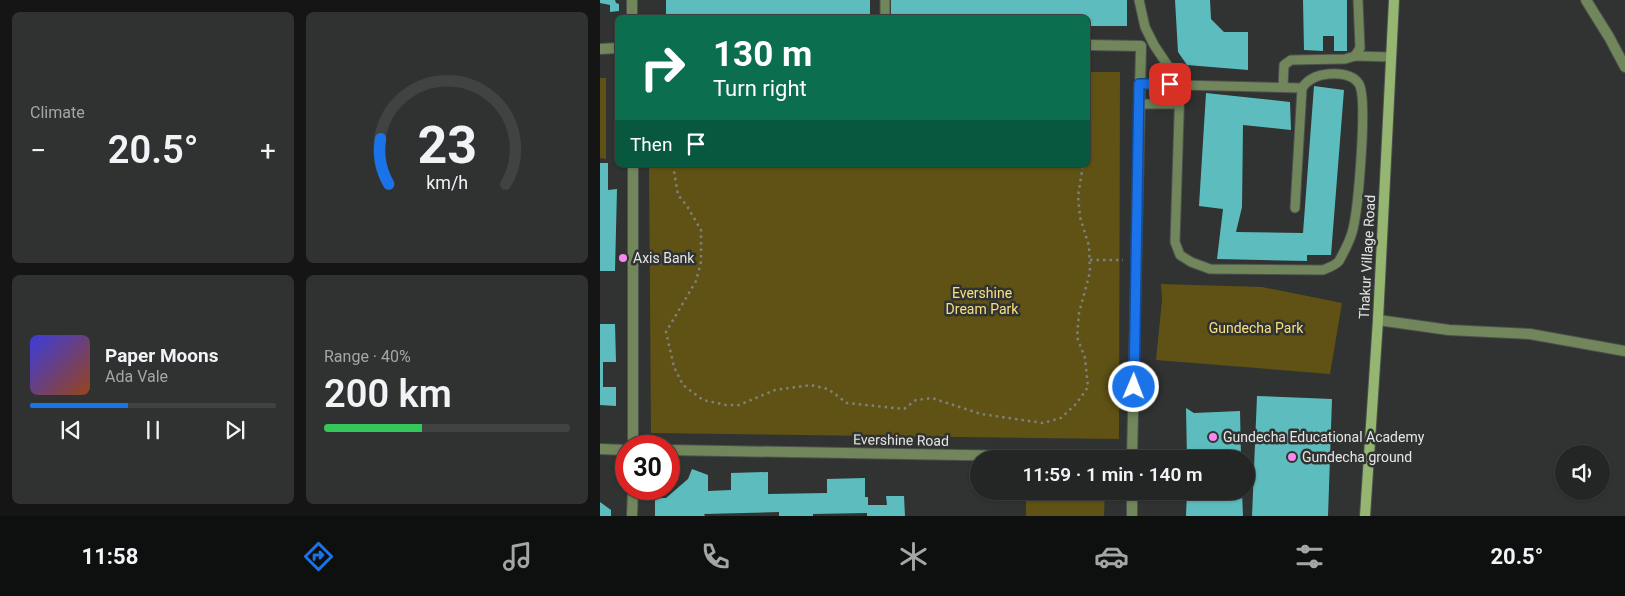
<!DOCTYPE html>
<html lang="en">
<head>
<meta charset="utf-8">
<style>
  :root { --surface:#242625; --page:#303232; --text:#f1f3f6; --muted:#a3a5a7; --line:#414342; --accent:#1a73e8 }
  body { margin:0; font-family:Roboto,sans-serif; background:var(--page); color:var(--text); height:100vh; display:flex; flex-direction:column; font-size:19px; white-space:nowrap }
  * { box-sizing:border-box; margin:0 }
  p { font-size:16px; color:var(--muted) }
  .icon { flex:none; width:28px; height:28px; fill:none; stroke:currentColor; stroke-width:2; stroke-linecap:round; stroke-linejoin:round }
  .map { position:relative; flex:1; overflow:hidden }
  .sheet { display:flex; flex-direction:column; gap:12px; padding:12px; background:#141514; width:600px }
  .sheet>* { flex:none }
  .hud { position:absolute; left:15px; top:15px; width:475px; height:152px; border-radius:8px; box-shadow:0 1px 4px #0004,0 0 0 1px var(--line); background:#0b6e4f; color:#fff; overflow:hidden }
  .tools { position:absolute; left:955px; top:445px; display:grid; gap:10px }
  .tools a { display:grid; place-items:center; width:55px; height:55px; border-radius:50%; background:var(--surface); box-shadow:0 1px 4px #0004,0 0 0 1px var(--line); font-size:25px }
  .speed { position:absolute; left:15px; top:435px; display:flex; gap:10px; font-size:25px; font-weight:700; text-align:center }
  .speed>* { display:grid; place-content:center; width:65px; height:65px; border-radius:50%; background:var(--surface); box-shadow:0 1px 4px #0004,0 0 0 1px var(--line); line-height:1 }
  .speed .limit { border:8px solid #d22; background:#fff; color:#111 }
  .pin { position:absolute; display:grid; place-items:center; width:42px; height:42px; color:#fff; margin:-21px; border-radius:10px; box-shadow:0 2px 8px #0006 }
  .me { position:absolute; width:55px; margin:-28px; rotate:1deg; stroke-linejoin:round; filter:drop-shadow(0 0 4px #0008) }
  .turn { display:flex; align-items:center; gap:18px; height:105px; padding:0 15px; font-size:22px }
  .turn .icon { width:65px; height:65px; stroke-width:2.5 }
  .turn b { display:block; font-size:35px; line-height:42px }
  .then { display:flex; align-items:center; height:48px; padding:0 15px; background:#0003; gap:10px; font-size:19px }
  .big { font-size:38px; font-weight:600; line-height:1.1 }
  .sheet .tile { flex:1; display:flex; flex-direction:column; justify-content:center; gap:8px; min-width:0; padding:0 18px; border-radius:8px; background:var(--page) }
  .sheet .dial { align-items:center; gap:0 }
  .dial svg { height:130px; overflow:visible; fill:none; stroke:var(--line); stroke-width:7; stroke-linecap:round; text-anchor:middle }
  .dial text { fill:var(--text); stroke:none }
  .song { display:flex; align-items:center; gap:15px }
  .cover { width:60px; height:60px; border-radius:8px; background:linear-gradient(135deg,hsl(240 70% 55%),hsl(20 70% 35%)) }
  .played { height:5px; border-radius:2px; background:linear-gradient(90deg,var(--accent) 40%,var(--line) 40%) }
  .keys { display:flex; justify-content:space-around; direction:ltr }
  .heat { display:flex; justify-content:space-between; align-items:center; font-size:28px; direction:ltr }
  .charge { height:8px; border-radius:4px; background:linear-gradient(90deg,#34c759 40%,var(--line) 0) }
  .sheet .tiles { flex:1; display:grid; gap:12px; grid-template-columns:repeat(2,1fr) }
  .trip { position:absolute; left:370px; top:450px; width:285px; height:50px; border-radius:25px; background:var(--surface); box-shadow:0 1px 4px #0004,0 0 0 1px var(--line); font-weight:600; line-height:50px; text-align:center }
  .menu { display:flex; height:80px; justify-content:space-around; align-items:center; background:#0e0f0f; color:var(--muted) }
  .menu .icon { width:35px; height:35px }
  .menu .on { color:var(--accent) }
  .menu b { font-size:22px; color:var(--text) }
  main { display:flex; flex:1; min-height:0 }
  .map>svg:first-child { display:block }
  .green { fill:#5f5214 }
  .building { fill:#5dbdbe }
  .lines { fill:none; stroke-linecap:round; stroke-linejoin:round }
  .lane-casing { stroke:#4d504e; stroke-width:11 }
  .street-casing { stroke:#4d504e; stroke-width:12 }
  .secondary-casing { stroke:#4d504e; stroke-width:12 }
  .path { stroke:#7d807e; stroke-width:2.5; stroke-dasharray:2.5 4; stroke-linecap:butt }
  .lane { stroke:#71865b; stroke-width:9 }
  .street { stroke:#71865b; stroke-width:10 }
  .secondary { stroke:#94b670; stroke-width:10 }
  .route-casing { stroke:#114b97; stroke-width:12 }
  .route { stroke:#1a73e8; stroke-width:9 }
  .poi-dot { fill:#f589ee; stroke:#303331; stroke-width:2 }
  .labels { text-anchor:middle; stroke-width:5; stroke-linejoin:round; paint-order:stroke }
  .street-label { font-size:14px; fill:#e5e7e6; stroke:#303331 }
  .poi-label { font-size:14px; fill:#e5e7e6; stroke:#303331; text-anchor:start }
  .park-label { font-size:14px; fill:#f6e07f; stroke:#303331 }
</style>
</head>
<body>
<main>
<section class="sheet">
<div class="tiles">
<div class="tile"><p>Climate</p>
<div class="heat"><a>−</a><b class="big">20.5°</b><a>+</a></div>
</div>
<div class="tile dial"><svg viewBox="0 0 100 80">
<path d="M14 69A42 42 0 1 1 86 69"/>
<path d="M14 69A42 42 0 0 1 9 41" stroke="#1a73e8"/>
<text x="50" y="56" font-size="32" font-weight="700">23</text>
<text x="50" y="72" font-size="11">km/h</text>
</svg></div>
<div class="tile">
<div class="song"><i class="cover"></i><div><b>Paper Moons</b><p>Ada Vale</p></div></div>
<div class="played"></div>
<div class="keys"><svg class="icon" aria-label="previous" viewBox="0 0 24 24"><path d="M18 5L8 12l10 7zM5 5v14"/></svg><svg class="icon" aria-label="pause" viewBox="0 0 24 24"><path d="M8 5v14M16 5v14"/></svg><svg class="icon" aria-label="next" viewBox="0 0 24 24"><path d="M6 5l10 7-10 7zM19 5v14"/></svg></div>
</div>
<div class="tile"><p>Range · 40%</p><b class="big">200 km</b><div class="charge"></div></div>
</div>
</section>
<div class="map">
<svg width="1025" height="516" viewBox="0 0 1025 516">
  <rect width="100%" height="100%" fill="#303331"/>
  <g class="green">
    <polygon points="488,72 520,72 519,439 51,433 49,165 488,165"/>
    <polygon points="0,78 6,78 6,159 0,158"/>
    <polygon points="561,284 662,287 742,303 730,374 556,360 562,300"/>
    <polygon points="426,491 505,491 504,516 426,516"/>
  </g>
  <g class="building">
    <polygon points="0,0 15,0 16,3 19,4 19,11 10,12 10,5 0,3"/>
    <rect x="66" y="0" width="204" height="18"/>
    <polygon points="291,0 527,0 527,26 488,26 488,18 291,18"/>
    <polygon points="575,0 610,0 611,19 624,32 648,32 648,70 587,65 578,52"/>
    <polygon points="703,0 747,0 747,51 734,51 734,36 723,36 723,51 704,50"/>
    <polygon points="714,86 744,90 731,255 707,255 707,261 617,259 623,209 599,206 606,93 690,102 691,130 643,125 642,207 636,232 703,233"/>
    <polygon points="0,163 8,163 8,190 17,189 15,271 0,271"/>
    <polygon points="0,324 15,324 16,362 3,362 3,387 16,387 16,406 0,405"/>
    <polygon points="657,396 732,399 728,516 652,516"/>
    <polygon points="586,408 594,413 640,411 641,459 587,459"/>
    <polygon points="92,469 108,475 108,491 131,490 131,473 168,472 168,494 227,493 227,479 265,478 265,497 268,497 268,505 287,505 286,496 304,496 305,516 267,516 267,513 213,514 213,516 179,516 179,512 104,514 105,516 55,516 55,498 66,498 88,479"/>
    <polygon points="587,491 642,491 643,516 586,516"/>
    <polygon points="0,502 11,510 11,516 0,516"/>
  </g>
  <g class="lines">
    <g class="lane-casing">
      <g id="lane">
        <polyline points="285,0 285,18"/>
        <path d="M539 0 545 27 554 45 580 84 575 242 580 255 591 262 610 269 723 270C728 268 736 265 739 261 744 252 751 239 753 229 758 208 768 99 759 84 753 74 738 73 728 74 717 75 708 79 702 88"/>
        <polyline points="755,56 791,57"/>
        <polyline points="539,84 702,88 695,208"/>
        <polyline points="683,87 684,65 691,60 745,59 755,56 760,48 758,0"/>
        <polyline points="539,104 579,104"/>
      </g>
    </g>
    <g class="street-casing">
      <g id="street">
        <polyline points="32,0 32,18"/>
        <polyline points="986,0 1009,37 1025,67"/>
        <polyline points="488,45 541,46 532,459"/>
        <polyline points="0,49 18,48"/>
        <polyline points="33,165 33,446"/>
        <polyline points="778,320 849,330 930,334 1025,351"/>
        <polyline points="0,449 26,450"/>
        <polyline points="69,450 532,458"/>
        <polyline points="32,516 33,489"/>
        <polyline points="532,516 532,491"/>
      </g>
    </g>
    <g class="secondary-casing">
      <polyline id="secondary" points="765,516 778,320 794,0"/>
    </g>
    <g class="path">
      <polyline points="488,139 489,145 488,151"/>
      <polyline points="73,165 78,195 87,206 101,230 101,262 96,281 66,332 74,367 83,385 103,400 126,405 139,405 175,390 211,385 228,389 247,403 304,409 316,400 332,398 381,414 443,423 461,418 476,404 488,387 485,358 477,337 479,313 490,272 489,246 480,217 478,196 483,165"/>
      <polyline points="490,260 523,260"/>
    </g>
    <use href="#lane" class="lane"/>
    <use href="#street" class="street"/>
    <use href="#secondary" class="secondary"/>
  </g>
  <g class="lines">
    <g class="route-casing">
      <polyline id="route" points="534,387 539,84 570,84"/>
    </g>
    <use href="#route" class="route"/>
  </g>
  <g class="poi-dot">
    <circle cx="23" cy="258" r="5"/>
    <circle cx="613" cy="437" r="5"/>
    <circle cx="692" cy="457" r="5"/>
  </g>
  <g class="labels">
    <g class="street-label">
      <text transform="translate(767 257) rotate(-87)" y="5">Thakur Village Road</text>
      <text transform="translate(301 440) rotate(1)" y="5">Evershine Road</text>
    </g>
    <g class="poi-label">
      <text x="33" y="263">Axis Bank</text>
      <text x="623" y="442">Gundecha Educational Academy</text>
      <text x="702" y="462">Gundecha ground</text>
    </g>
    <g class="park-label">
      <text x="382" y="298">Evershine<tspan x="382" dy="16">Dream Park</tspan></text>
      <text x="656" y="333">Gundecha Park</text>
    </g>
  </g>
</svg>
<div class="tools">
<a><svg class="icon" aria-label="sound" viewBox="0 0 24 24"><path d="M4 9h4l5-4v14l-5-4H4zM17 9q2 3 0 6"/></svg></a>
</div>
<div class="speed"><div class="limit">30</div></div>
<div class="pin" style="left:570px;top:84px;background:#d93025"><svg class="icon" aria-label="arrive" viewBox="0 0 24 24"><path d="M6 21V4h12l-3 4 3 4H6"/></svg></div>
<svg class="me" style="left:534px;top:387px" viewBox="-20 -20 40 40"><circle r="17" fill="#1a73e8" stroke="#fff" stroke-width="3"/><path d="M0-11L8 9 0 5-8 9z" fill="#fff"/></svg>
<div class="trip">11:59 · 1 min · 140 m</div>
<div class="hud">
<div class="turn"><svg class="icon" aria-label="right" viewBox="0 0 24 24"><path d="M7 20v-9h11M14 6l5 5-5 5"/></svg><div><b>130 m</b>Turn right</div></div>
<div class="then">Then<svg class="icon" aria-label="arrive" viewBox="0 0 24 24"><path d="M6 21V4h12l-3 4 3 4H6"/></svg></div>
</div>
</div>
</main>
<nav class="menu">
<b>11:58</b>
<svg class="icon on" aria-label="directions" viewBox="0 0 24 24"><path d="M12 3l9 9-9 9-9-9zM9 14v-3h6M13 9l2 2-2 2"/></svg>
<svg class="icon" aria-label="music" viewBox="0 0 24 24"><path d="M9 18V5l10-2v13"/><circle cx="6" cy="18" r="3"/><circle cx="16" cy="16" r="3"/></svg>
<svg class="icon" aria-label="phone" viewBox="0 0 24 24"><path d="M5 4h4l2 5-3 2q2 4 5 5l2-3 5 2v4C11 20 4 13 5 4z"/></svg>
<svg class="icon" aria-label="climate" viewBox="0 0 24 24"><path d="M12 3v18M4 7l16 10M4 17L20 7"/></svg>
<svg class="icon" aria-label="car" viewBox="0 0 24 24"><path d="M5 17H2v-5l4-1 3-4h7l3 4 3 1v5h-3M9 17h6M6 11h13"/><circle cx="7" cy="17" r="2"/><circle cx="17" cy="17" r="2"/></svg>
<svg class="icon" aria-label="filters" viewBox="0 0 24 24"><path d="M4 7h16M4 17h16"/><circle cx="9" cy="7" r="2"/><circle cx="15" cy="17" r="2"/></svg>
<b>20.5°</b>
</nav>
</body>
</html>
